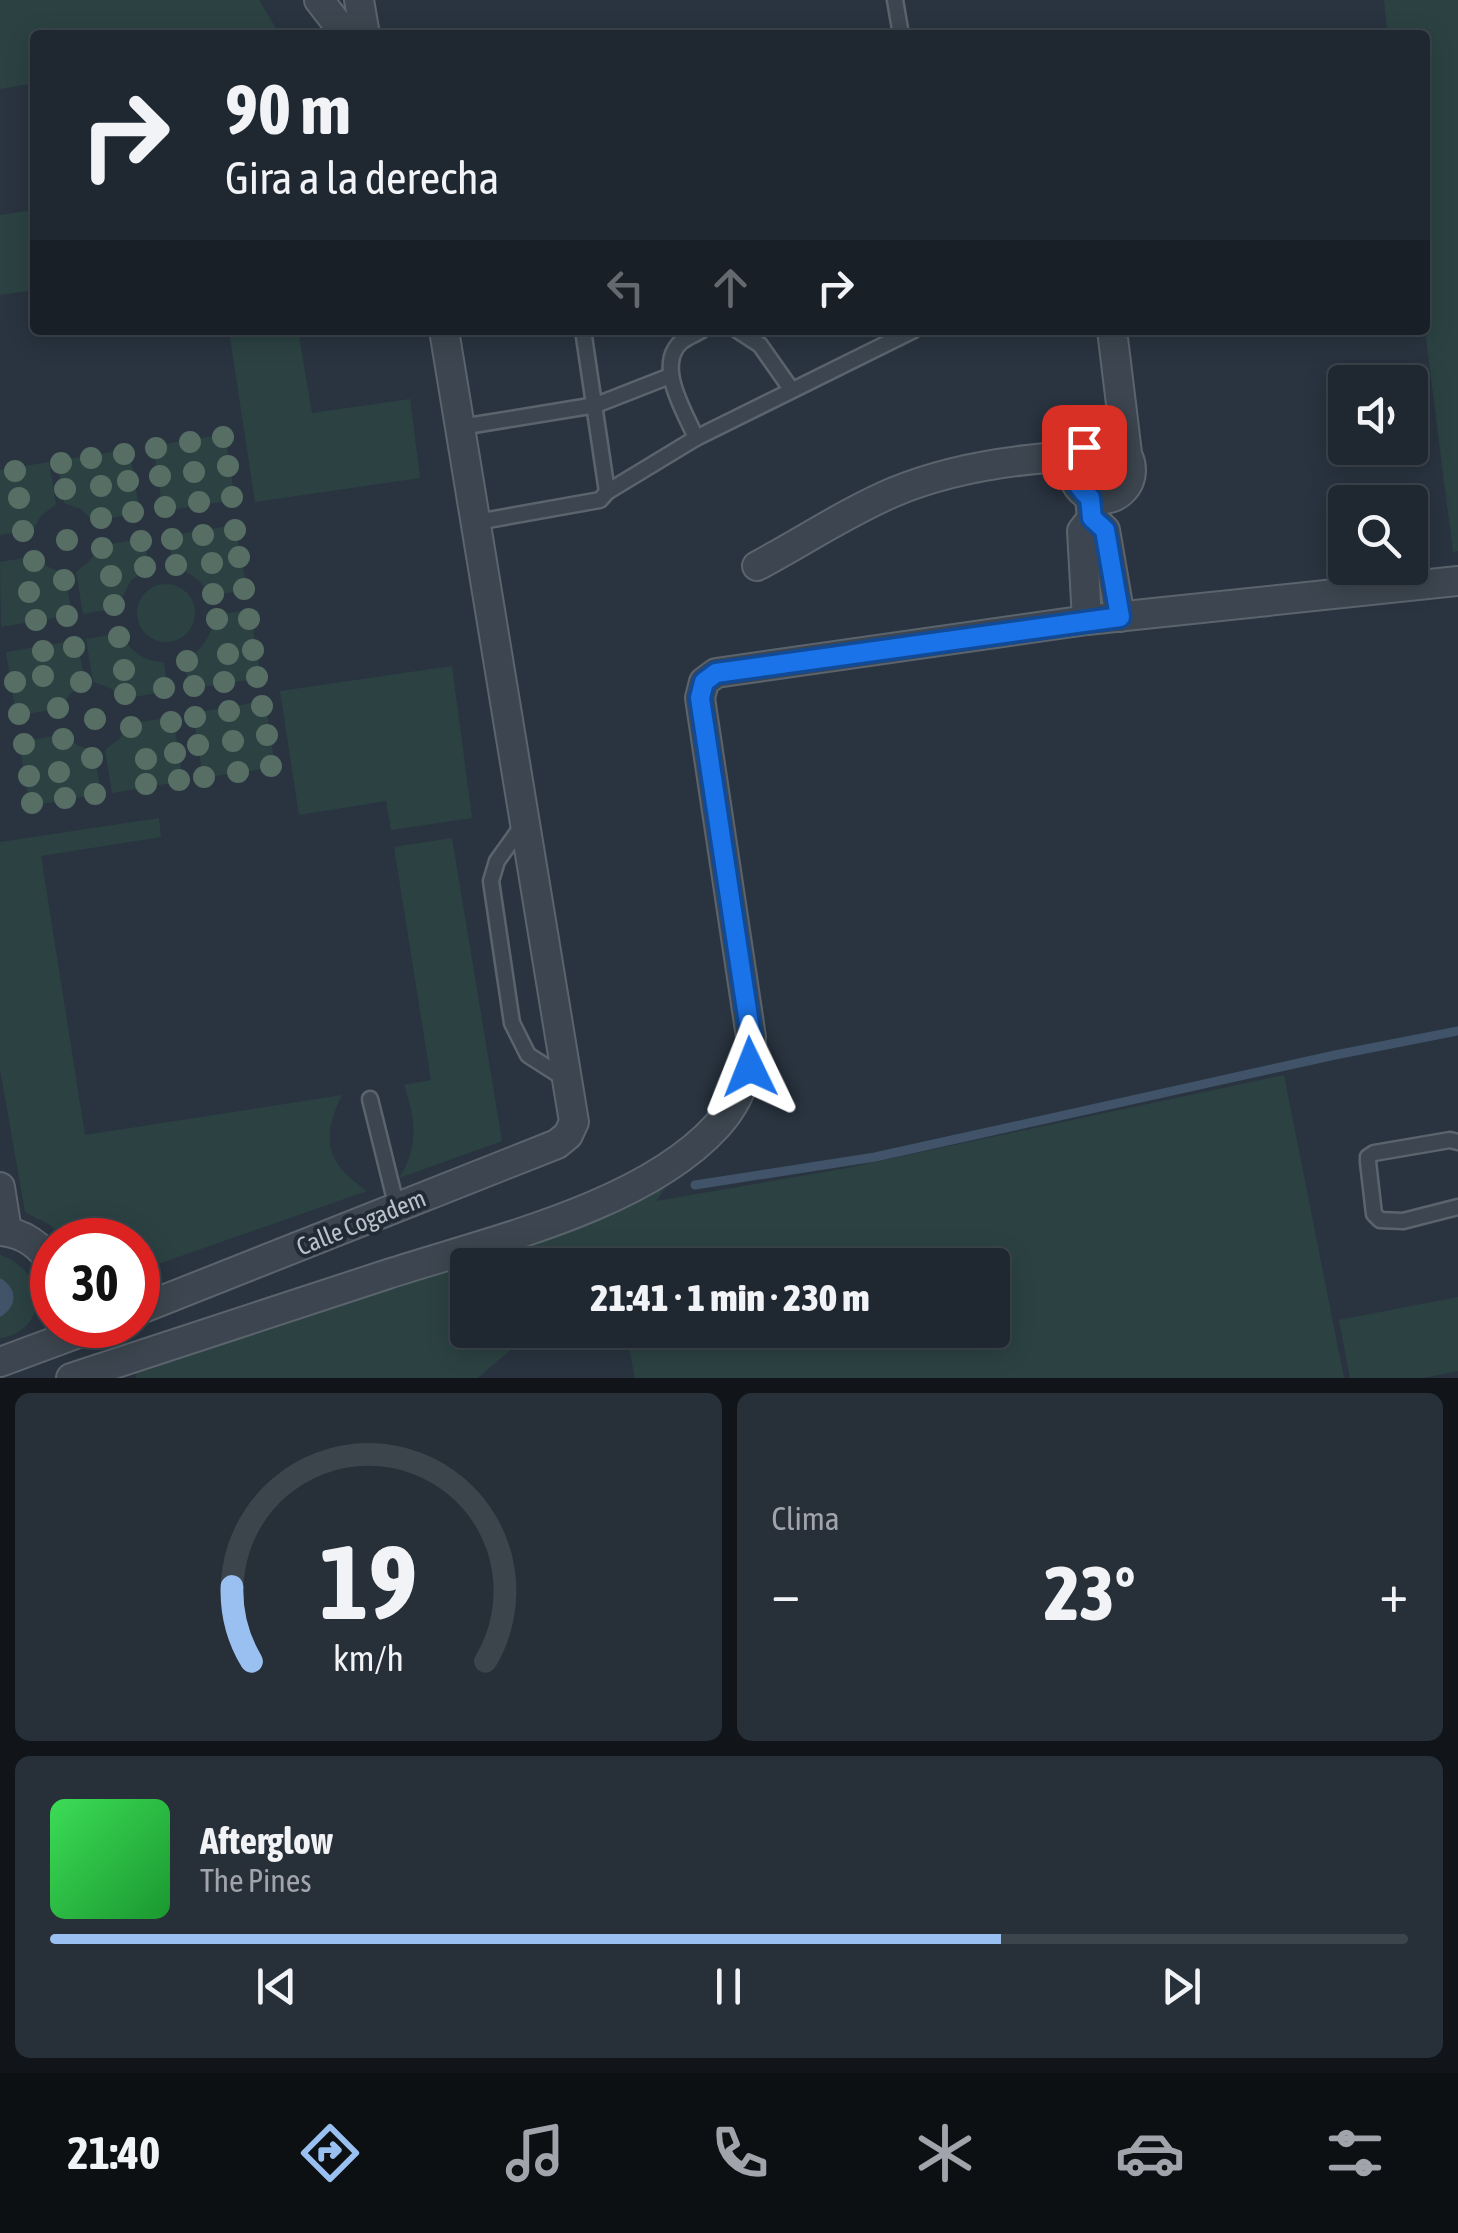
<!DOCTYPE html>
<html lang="es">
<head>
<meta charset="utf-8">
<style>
  :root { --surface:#1f2730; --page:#272f38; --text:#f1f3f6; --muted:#a1a5ab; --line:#3c444c; --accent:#99c0f0 }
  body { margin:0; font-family:"Asap Condensed",sans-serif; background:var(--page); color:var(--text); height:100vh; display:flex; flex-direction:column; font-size:38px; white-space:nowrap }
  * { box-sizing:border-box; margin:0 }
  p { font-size:32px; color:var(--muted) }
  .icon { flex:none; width:55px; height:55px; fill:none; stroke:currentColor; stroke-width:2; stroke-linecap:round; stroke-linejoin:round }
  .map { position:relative; height:1378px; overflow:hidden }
  .drawer { display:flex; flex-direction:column; gap:15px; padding:15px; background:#11151a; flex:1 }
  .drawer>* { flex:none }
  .top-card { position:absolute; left:30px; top:30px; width:1400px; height:305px; border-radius:10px; box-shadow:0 5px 25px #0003,0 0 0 2px var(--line); background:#1f2730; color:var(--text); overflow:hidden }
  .buttons { position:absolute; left:1328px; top:365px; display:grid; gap:20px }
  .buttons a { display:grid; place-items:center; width:100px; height:100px; border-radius:10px; background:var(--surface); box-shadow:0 5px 25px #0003,0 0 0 2px var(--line); font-size:50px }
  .speed { position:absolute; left:30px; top:1218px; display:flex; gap:20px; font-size:50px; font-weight:700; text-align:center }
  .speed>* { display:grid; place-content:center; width:130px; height:130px; border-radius:50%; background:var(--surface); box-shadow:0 5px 25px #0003,0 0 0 2px var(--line); line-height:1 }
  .speed .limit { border:15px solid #d22; background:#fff; color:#111 }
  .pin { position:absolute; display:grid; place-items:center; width:85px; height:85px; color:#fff; margin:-42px; border-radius:20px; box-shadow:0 5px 15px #0006 }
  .me { position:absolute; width:110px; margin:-55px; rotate:358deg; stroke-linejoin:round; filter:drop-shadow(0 0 8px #0008) }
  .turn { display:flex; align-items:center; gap:35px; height:210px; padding:0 30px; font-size:45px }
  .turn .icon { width:130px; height:130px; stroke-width:2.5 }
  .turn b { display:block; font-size:70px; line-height:85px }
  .lanes { display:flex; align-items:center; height:95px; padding:0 30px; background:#0003; justify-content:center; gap:50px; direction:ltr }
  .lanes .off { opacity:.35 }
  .big { font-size:75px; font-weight:800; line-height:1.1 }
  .drawer .card { flex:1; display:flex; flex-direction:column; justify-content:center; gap:15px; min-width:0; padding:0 35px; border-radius:15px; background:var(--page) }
  .drawer .dial { align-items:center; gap:0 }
  .dial svg { height:260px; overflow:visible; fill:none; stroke:var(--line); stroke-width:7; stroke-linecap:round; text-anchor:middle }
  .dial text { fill:var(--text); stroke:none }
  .song { display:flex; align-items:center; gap:30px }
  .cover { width:120px; height:120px; border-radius:15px; background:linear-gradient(135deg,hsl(130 70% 55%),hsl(130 70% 35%)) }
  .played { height:10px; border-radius:5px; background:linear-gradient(90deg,var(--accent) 70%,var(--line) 70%) }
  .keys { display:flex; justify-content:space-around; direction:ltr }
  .heat { display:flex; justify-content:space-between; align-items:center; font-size:55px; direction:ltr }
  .drawer .tiles { flex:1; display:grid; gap:15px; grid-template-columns:1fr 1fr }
  .card:last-child { grid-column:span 2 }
  .trip { position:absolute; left:450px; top:1248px; width:560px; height:100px; border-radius:10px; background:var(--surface); box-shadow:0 5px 25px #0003,0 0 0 2px var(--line); font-weight:800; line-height:100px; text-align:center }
  .menu { display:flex; height:160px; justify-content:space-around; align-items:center; background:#0c1013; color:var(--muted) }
  .menu .icon { width:70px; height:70px }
  .menu .selected { color:var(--accent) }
  .menu b { font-size:45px; color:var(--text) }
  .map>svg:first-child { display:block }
  .green { fill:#2c4242 }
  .water { fill:#405368 }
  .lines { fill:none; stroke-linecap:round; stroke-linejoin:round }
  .stream { stroke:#405368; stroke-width:9 }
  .lane-casing { stroke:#5b646d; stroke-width:19 }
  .street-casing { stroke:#5b646d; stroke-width:32 }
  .lane { stroke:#3d4650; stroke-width:14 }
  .street { stroke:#3d4650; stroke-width:28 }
  .tree { fill:#566e63 }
  .route-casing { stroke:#114b97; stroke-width:25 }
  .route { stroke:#1a73e8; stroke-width:18 }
  .labels { text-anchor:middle; stroke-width:8; stroke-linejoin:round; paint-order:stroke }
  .street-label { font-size:25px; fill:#bac1ca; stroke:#222b35 }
</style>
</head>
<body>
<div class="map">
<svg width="1458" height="1378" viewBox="0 0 1458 1378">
  <rect width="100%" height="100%" fill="#293440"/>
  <g class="green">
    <polygon points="0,0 259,0 280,35 35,35 35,83 0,89"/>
    <polygon points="1384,0 1458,0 1458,551 1453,552 1425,330 1425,35 1388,35"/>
    <polygon points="35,210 35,290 0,295 0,215"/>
    <polygon points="269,330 298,330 312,413 410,399 420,478 255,502 230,337"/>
    <polygon points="225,434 235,500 163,511 153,446"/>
    <polygon points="129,449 140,513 94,521 81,509 64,503 57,461"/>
    <polygon points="49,462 56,504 41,516 33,530 0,535 0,470"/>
    <path d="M235 525 247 590 210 596C201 579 191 573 173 567L168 536Z"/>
    <polygon points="144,538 149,569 131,580 117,608 83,614 76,572 90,561 99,546"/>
    <polygon points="35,556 48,567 65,573 72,615 1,627 0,562"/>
    <circle cx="166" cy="613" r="29"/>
    <path d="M250 610 261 678 189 689 184 659C204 650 211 635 215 615Z"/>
    <path d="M121 633C130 651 144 662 164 662L168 691 123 699 110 688 93 682 86 639Z"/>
    <polygon points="77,640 85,682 70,694 61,708 16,716 6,652"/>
    <polygon points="452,666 472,818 391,830 386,801 299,815 280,691"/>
    <polygon points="265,701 275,767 203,778 193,713"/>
    <polygon points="173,717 183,781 112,793 105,750 119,739 128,724"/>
    <polygon points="64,734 77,745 94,751 101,794 30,806 19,742"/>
    <path d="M159 818 161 837 41 856 85 1135 342 1095C320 1140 326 1163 367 1191L138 1271V1240H66L50 1225 25 1212 0 1069V842Z"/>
    <path d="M452 838 502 1141 399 1178C419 1147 416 1119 404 1085L431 1080 394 847Z"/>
    <polygon points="1284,1075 1344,1378 635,1378 625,1330 992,1330 992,1265 611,1265 610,1262 607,1265 468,1265 468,1330 534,1330 478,1378 136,1378 134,1368 523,1245 666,1187 656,1201 842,1169"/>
    <path d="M0 1255C46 1269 51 1330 0 1338Z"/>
    <polygon points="1458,1297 1458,1371 1423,1378 1350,1378 1339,1320"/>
  </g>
  <path class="water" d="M0 1278C18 1288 18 1307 0 1317Z"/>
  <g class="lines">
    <polyline class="stream" points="695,1185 875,1157 1335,1055 1458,1031"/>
    <g class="lane-casing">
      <g id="lane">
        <polyline points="895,0 901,35"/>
        <polyline points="583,330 607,492"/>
        <polyline points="737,330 760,345 791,389"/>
        <polyline points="461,427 596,405 670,376"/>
        <path d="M696 438C685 412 655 366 681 342 687 337 696 334 702 330"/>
        <polyline points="477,522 600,500 607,492 696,438 914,330"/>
        <polyline points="522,826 497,861 491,881 512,1023 528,1055 567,1080"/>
        <polyline points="370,1099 397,1208"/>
        <polyline points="1458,1142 1450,1140 1374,1153 1368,1157 1368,1162 1374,1214 1380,1220 1403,1221 1458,1207"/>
      </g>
    </g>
    <g class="street-casing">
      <g id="street">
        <polyline points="319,0 346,35"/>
        <polyline points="359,0 365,35"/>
        <polyline points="1112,330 1127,453"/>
        <circle cx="1102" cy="470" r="29"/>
        <polyline points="1092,518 1105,530 1120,617"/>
        <path d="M757 566C802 542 847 512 894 492 949 469 1016 459 1076 456"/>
        <polyline points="1087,620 1082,531 1092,518 1090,498"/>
        <polyline points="0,1187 7,1231"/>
        <path d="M0 1231C23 1233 41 1245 52 1265"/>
        <polyline points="138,1310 557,1144 568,1135 574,1122 444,330"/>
        <polyline points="0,1362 100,1325"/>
        <path d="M71 1378C177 1343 283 1308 388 1274 490 1241 643 1207 717 1126 741 1100 750 1071 751 1037L700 698 704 682 716 673 1087 620 1458 581"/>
      </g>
    </g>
    <use href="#lane" class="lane"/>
    <use href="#street" class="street"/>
  </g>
  <g class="tree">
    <circle cx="223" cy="437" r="11"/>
    <circle cx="190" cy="442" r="11"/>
    <circle cx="156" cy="448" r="11"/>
    <circle cx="124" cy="454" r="11"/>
    <circle cx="91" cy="458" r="11"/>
    <circle cx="61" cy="463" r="11"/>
    <circle cx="228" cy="466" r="11"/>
    <circle cx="15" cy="471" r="11"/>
    <circle cx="194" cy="472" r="11"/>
    <circle cx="160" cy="476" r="11"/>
    <circle cx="128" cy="481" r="11"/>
    <circle cx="101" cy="486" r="11"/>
    <circle cx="65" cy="489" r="11"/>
    <circle cx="232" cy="497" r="11"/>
    <circle cx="19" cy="498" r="11"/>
    <circle cx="199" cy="502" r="11"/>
    <circle cx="165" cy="507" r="11"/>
    <circle cx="133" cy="512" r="11"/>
    <circle cx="101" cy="518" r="11"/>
    <circle cx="235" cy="530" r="11"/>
    <circle cx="23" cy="531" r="11"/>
    <circle cx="203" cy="535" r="11"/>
    <circle cx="172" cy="539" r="11"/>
    <circle cx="67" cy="540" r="11"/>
    <circle cx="141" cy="541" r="11"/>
    <circle cx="102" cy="548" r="11"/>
    <circle cx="239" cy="557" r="11"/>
    <circle cx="34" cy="561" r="11"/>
    <circle cx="212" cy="563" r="11"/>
    <circle cx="176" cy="565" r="11"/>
    <circle cx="145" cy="567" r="11"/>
    <circle cx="111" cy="576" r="11"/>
    <circle cx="64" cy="580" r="11"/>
    <circle cx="244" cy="589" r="11"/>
    <circle cx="29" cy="592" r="11"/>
    <circle cx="213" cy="594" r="11"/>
    <circle cx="114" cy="605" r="11"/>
    <circle cx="67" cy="616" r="11"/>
    <circle cx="217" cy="619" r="11"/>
    <circle cx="249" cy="619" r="11"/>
    <circle cx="36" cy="620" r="11"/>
    <circle cx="119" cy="637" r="11"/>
    <circle cx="74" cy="647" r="11"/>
    <circle cx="253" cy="650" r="11"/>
    <circle cx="43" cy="651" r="11"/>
    <circle cx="228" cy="654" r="11"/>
    <circle cx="187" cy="661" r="11"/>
    <circle cx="124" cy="670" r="11"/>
    <circle cx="43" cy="676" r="11"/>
    <circle cx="257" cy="677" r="11"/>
    <circle cx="15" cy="682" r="11"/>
    <circle cx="81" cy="682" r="11"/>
    <circle cx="224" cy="682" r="11"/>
    <circle cx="194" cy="686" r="11"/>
    <circle cx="164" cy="688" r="11"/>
    <circle cx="125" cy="694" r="11"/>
    <circle cx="262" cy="706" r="11"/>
    <circle cx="58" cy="708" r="11"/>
    <circle cx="229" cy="711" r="11"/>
    <circle cx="19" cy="714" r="11"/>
    <circle cx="195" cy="717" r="11"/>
    <circle cx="95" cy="719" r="11"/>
    <circle cx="171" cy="722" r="11"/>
    <circle cx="131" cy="727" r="11"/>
    <circle cx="267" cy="735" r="11"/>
    <circle cx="63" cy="739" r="11"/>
    <circle cx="233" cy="741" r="11"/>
    <circle cx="24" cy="744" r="11"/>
    <circle cx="198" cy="745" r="11"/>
    <circle cx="175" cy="753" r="11"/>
    <circle cx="92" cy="758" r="11"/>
    <circle cx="146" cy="759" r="11"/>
    <circle cx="271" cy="766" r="11"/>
    <circle cx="59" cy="772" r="11"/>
    <circle cx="238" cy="772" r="11"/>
    <circle cx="29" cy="776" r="11"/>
    <circle cx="204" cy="777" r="11"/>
    <circle cx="179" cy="780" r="11"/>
    <circle cx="146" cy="784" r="11"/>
    <circle cx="95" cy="794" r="11"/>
    <circle cx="65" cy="798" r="11"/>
    <circle cx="32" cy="803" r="11"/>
  </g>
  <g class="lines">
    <g class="route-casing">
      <path id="route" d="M750 1067 751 1037 700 698 704 682 716 673 1120 617 1105 530 1092 518 1090 498C1072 483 1068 466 1084 447"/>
    </g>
    <use href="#route" class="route"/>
  </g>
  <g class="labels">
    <g class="street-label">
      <text transform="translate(361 1222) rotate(-22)" y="9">Calle Cogadem</text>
    </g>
  </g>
</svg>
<div class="buttons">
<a><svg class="icon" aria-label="sound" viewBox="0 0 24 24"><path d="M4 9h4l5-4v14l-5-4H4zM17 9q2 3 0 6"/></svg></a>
<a><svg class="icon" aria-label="search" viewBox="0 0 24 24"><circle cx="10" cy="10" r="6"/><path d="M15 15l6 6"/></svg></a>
</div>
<div class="speed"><div class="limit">30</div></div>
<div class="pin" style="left:1084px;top:447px;background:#d93025"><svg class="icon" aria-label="arrive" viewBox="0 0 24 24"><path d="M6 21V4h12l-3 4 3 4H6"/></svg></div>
<svg class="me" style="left:750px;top:1067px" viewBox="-20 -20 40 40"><path d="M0-17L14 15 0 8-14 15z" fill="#1a73e8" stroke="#fff" stroke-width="4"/></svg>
<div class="trip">21:41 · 1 min · 230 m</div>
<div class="top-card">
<div class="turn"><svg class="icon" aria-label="right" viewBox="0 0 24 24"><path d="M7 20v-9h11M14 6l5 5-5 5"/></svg><div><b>90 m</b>Gira a la derecha</div></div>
<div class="lanes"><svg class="icon off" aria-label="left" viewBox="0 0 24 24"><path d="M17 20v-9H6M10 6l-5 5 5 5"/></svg><svg class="icon off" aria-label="ahead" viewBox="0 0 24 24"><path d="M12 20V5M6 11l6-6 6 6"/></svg><svg class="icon" aria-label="right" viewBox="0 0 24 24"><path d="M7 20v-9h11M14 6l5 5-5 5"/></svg></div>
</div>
</div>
<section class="drawer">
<div class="tiles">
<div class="card dial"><svg viewBox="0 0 100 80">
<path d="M14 69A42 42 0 1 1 86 69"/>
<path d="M14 69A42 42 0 0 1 8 46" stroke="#99c0f0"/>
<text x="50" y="56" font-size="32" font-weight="700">19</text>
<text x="50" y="72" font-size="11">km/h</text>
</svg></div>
<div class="card"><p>Clima</p>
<div class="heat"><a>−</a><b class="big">23°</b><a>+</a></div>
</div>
<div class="card">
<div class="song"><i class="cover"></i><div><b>Afterglow</b><p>The Pines</p></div></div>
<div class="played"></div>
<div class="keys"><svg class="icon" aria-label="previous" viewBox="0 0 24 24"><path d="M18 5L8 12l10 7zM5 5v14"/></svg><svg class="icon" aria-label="pause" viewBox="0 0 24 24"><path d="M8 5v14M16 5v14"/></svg><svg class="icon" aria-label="next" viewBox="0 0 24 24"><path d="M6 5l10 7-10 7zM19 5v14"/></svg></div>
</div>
</div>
</section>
<nav class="menu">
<b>21:40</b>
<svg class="icon selected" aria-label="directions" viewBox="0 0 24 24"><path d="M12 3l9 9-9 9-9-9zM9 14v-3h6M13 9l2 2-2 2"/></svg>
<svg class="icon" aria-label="music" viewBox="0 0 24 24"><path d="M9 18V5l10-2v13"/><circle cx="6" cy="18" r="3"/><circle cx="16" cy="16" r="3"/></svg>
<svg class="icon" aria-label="phone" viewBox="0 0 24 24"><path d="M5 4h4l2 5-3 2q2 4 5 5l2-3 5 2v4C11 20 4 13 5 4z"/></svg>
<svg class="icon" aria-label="climate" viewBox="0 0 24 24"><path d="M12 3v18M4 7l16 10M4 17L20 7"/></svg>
<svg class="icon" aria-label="car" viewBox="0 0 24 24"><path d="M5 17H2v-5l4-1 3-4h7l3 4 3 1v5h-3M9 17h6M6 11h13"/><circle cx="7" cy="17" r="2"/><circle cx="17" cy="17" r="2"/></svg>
<svg class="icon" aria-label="filters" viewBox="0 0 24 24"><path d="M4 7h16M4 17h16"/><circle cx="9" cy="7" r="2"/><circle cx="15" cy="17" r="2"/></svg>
</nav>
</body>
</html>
